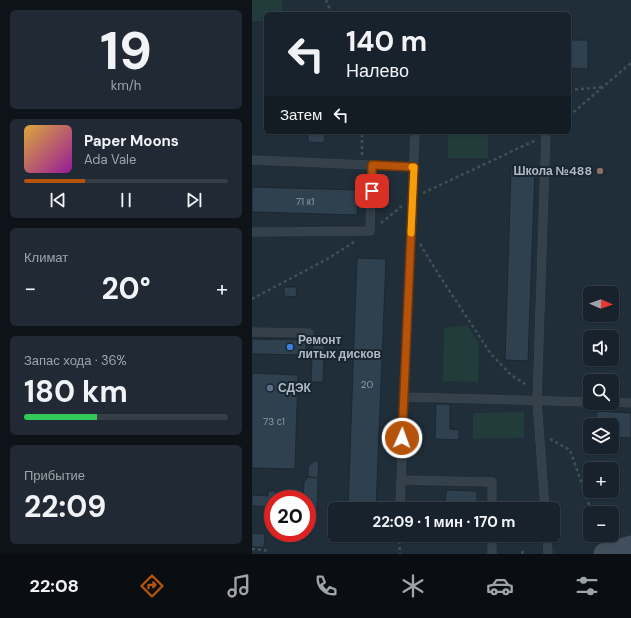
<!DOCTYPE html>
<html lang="ru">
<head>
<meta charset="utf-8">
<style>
  :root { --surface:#18222c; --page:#212a34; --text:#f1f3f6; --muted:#9fa4a9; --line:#363f48; --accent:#b45309 }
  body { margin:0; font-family:"DM Sans",sans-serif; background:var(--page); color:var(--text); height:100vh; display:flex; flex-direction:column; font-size:15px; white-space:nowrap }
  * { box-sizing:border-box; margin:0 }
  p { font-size:13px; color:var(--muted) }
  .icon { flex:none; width:22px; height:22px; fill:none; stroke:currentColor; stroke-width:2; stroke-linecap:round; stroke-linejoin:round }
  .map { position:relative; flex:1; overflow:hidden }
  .sheet { display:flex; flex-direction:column; gap:10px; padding:10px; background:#0d1318; width:252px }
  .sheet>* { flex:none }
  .guide { position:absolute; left:12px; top:12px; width:307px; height:122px; border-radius:6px; box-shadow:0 1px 3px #0004,0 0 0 1px var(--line); background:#18222c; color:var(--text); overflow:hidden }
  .needle { width:26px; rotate:92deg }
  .tools { position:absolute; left:331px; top:286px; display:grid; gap:8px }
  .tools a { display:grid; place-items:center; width:36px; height:36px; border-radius:6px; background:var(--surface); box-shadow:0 1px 3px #0004,0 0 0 1px var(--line); font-size:20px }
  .speed { position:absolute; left:12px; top:490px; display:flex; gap:8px; font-size:20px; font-weight:700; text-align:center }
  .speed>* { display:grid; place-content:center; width:52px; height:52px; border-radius:50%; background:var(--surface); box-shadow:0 1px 3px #0004,0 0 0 1px var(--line); line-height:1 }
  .speed .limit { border:6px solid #d22; background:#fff; color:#111 }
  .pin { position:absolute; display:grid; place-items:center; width:34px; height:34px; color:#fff; margin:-17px; border-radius:8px; box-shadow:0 2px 6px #0006 }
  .me { position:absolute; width:44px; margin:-22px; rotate:2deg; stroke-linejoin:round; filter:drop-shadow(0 0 3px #0008) }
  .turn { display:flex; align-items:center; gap:14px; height:84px; padding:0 16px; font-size:18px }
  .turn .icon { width:52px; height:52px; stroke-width:2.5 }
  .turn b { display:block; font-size:28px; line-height:34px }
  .then { display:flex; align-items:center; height:38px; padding:0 16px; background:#0003; gap:8px; font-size:15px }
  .big { font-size:30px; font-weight:700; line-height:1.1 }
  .sheet .card { flex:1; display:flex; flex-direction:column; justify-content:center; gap:6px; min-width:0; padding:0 14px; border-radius:6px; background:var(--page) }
  .sheet .dial { align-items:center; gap:0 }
  .dial b { font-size:52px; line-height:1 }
  .song { display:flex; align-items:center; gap:12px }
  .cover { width:48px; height:48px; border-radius:6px; background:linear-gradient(135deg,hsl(40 70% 55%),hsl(300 70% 35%)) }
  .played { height:4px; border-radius:2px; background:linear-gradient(90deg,var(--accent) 30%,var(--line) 30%) }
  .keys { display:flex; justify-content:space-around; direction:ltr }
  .heat { display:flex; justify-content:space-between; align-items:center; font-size:22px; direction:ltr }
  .charge { height:6px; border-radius:3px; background:linear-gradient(90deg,#34c759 36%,var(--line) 0) }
  .trip { position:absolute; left:76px; top:502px; width:232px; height:40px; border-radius:6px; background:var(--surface); box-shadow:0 1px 3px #0004,0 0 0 1px var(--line); font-weight:700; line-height:40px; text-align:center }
  .tab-bar { display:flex; height:64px; justify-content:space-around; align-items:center; background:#0a0e12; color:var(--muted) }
  .tab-bar .icon { width:28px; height:28px }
  .tab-bar .selected { color:var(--accent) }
  .tab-bar b { font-size:18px; color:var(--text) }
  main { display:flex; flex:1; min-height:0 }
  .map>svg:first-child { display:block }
  .green { fill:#223b3b }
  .building { fill:#2f404e; stroke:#1b2731 }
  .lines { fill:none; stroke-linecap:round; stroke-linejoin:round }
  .lane-casing { stroke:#3d4953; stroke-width:9 }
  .secondary-casing { stroke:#3d4953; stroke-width:23 }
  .path { stroke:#3b5352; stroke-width:2.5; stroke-dasharray:3 3; stroke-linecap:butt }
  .lane { stroke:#34404a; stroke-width:8 }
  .secondary { stroke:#414f5d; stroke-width:22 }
  .route-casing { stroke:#753606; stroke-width:10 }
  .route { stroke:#b45309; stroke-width:7 }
  .slow { stroke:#f59e0b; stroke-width:7 }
  .education-dot { fill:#8d6e63; stroke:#19252f; stroke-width:1.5 }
  .shop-dot { fill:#3f7fe0; stroke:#19252f; stroke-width:1.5 }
  .service-dot { fill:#5c6f8a; stroke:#19252f; stroke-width:1.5 }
  .labels { text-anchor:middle; stroke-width:4; stroke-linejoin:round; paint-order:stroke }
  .number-label { font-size:10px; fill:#8d9ba7 }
  .poi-label { font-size:12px; font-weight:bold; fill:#aebbc6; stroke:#19252f; text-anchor:start }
</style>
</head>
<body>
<main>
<section class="sheet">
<div class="card dial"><b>19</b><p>km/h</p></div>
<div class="card">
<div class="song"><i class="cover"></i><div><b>Paper Moons</b><p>Ada Vale</p></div></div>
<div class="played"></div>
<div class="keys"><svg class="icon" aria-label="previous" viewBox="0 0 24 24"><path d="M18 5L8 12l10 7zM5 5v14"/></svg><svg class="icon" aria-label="pause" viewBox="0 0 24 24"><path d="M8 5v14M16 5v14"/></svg><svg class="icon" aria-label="next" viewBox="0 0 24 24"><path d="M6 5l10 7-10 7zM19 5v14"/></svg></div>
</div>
<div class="card"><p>Климат</p>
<div class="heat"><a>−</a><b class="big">20°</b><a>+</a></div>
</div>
<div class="card"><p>Запас хода · 36%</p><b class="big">180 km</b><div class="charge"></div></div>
<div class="card"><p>Прибытие</p><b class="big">22:09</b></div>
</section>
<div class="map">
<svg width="379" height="554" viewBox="0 0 379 554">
  <rect width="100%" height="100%" fill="#202e3a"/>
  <g class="green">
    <polygon points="0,0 30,0 30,14 14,14 14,21 0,21"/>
    <rect x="196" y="132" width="40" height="26"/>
    <polygon points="215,325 227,343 226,382 191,381 192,328"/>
    <polygon points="272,412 272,438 221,439 221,413"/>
  </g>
  <g class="building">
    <polygon points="317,40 336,40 336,69 317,68"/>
    <polygon points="56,132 73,132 72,143 56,142"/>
    <polygon points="259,169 283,169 276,361 253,360"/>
    <polygon points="0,187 106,190 105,215 0,212"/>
    <polygon points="105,258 134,259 124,509 96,509"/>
    <polygon points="32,287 45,287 44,297 32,296"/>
    <polygon points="61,336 72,336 72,357 60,357"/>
    <polygon points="0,339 54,340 54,355 0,354"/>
    <polygon points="60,357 72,357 71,382 59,382"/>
    <polygon points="0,373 46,375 43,469 0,468"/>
    <polygon points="184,404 198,404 198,429 207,430 207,440 183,439"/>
    <polygon points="345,411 379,413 379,438 360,437 360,425 344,425"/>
    <polygon points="62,461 67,461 66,478 56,477 56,467"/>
    <polygon points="56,477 66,478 65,509 55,509 55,499 51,499 52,482"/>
    <polygon points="0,488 2,488 1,495 16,496 16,491 24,491 24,496 42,497 42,499 21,499 21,507 0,506"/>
    <polygon points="194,490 225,491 225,509 193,509"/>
    <polygon points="0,533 13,534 12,547 0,547"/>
  </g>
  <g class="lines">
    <g class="lane-casing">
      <g id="lane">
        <polyline points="163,132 152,397 338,402"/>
        <polyline points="0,160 162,167"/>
        <polyline points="0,232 118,231 120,165"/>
        <polyline points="0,332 57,333"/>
        <polyline points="360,402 379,403"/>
        <polyline points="149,480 240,482 240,509"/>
        <polyline points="148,509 152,397"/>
        <polyline points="293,509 285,401 294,132"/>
        <polyline points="295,535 296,554"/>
        <polyline points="240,554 240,535"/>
      </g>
    </g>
    <g class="secondary-casing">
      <polyline id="secondary" points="353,554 379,547"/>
    </g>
    <g class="path">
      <polyline points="74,0 80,14"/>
      <polyline points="317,90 351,87"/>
      <polyline points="317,116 379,63"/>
      <polyline points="110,155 110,132"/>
      <polyline points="171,193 284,140"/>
      <polyline points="129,223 150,206"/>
      <polyline points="168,244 187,275 239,354 259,375 275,385"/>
      <polyline points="0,299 77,258 102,242"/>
      <polyline points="298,439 318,450 340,513"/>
      <polyline points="147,535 148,554"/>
      <polyline points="0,549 13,550 16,554"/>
      <polyline points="270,554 271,551"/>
    </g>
    <use href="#lane" class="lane"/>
    <use href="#secondary" class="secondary"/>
  </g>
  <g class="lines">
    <g class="route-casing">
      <polyline id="route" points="120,191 120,165 162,167 150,438"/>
    </g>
    <use href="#route" class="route"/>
    <polyline class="slow" points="159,233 162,167 160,167"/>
  </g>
  <circle class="education-dot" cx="348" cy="171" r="4"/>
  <circle class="shop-dot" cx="38" cy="347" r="4"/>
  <circle class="service-dot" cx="18" cy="388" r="4"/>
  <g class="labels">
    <g class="number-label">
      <text x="53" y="205">71 к1</text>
      <text x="115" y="388">20</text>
      <text x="22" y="425">73 с1</text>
    </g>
    <g class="poi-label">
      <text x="340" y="175" text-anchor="end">Школа №488</text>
      <text x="46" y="344">Ремонт<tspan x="46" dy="14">литых дисков</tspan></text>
      <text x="26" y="392">СДЭК</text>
    </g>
  </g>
</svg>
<div class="tools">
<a><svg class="needle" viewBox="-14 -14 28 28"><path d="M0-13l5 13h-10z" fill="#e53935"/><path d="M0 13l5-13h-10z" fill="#9fa4a9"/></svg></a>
<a><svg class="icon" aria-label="sound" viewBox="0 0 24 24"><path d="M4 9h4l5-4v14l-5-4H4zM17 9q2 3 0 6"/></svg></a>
<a><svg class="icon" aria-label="search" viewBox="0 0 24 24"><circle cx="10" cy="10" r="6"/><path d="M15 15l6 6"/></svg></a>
<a><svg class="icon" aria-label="layers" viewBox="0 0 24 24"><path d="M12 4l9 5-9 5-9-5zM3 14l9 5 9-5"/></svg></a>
<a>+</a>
<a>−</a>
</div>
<div class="speed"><div class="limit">20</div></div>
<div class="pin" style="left:120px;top:191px;background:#d93025"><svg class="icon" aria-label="arrive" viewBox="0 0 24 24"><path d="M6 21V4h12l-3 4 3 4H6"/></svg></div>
<svg class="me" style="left:150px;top:438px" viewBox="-20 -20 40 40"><circle r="17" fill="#b45309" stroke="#fff" stroke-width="3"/><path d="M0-11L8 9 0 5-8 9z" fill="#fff"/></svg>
<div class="trip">22:09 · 1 мин · 170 m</div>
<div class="guide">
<div class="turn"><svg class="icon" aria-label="left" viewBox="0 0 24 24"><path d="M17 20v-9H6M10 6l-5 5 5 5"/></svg><div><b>140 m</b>Налево</div></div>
<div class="then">Затем<svg class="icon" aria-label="left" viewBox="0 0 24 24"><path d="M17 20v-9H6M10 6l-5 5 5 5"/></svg></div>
</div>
</div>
</main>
<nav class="tab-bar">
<b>22:08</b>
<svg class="icon selected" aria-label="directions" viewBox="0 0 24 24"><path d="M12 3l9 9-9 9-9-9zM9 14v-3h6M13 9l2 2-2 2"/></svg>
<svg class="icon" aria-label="music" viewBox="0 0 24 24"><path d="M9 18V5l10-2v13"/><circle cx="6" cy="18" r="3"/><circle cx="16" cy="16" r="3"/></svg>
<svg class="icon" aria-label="phone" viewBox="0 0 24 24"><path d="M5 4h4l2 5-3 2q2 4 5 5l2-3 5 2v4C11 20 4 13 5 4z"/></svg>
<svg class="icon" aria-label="climate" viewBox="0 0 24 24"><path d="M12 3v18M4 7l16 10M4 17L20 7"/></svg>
<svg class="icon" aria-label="car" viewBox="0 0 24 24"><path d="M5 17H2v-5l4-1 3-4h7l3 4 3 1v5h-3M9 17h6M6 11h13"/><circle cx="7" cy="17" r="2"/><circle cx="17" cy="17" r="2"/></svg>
<svg class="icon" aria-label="filters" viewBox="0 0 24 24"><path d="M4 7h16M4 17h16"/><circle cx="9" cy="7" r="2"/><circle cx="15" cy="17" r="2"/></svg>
</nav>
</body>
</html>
